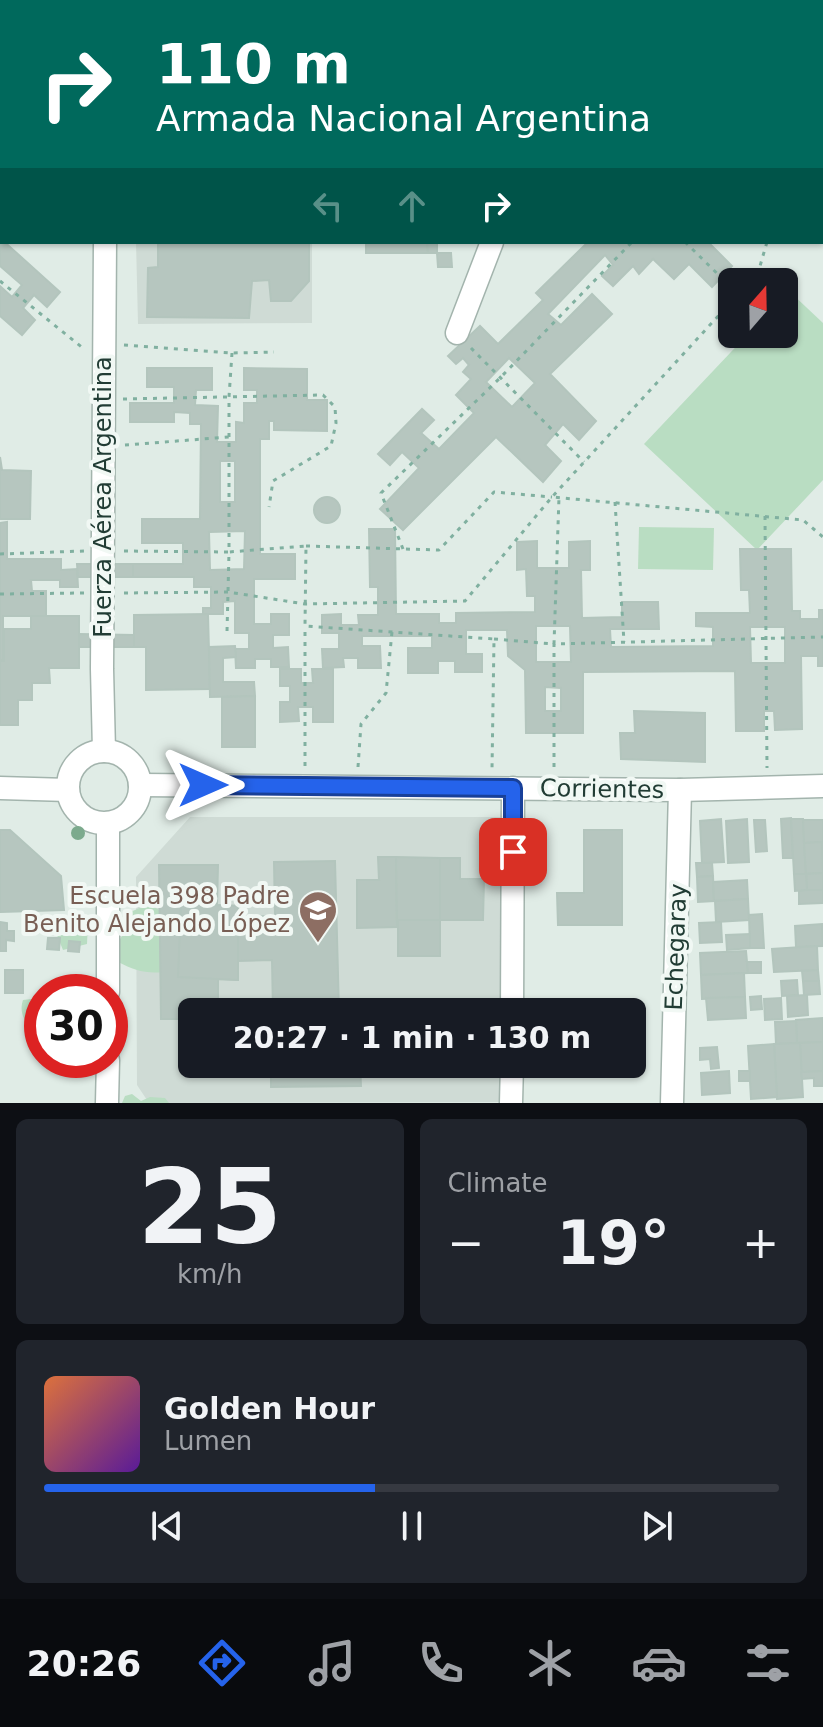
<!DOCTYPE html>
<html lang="en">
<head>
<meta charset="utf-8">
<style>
  :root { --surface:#171b24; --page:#20242c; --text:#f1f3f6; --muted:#9ea1a6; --line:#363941; --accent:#2563eb }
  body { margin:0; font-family:"DejaVu Sans",sans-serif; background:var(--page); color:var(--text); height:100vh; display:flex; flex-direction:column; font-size:30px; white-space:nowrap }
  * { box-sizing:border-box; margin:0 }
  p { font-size:26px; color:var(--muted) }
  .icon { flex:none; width:44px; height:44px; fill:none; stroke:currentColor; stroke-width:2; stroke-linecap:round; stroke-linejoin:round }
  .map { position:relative; height:1103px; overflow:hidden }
  .sheet { display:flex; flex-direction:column; gap:16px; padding:16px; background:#0d0f14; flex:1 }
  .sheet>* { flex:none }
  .guide { position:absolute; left:0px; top:0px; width:824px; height:244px; box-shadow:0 2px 6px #0004; background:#00695c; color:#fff; overflow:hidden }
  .needle { width:52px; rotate:20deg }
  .buttons { position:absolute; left:718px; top:268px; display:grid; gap:16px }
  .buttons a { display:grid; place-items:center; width:80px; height:80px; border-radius:12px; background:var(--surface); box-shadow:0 2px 6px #0004; font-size:40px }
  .speed { position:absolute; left:24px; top:974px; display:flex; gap:16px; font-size:40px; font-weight:700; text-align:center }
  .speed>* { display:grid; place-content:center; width:104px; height:104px; border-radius:50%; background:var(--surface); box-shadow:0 2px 6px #0004; line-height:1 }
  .speed .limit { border:12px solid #d22; background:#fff; color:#111 }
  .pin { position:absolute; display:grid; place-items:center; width:68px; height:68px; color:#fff; margin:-34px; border-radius:16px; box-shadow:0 4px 12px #0006 }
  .me { position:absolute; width:88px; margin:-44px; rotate:90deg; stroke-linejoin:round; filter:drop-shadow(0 0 6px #0008) }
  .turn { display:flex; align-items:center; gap:28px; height:168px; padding:0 24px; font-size:36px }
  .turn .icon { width:104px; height:104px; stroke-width:2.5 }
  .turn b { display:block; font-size:56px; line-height:68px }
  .lanes { display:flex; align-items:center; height:76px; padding:0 24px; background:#0003; justify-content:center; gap:40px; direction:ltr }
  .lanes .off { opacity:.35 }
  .big { font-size:60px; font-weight:700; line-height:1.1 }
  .sheet .widget { flex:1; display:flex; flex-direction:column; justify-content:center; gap:12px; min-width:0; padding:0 28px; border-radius:12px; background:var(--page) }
  .sheet .dial { align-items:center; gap:0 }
  .dial b { font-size:104px; line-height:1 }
  .song { display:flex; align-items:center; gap:24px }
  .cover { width:96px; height:96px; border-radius:12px; background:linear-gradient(135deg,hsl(20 70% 55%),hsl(270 70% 35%)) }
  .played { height:8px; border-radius:4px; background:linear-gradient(90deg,var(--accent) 45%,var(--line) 45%) }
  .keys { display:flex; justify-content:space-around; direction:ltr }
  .heat { display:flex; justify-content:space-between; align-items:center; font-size:44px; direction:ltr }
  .sheet .tiles { flex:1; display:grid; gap:16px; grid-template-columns:1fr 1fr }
  .widget:last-child { grid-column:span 2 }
  .trip { position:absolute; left:178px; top:998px; width:468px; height:80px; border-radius:12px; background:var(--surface); box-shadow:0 2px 6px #0004; font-weight:700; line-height:80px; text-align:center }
  .menu { display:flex; height:128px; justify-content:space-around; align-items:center; background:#090b0e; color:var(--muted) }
  .menu .icon { width:56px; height:56px }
  .menu .current { color:var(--accent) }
  .menu b { font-size:36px; color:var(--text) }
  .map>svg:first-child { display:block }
  .built { fill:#cfdbd5 }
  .green { fill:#b9ddc2 }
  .building { fill:#b6c6bf; stroke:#b3c5bd; stroke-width:2; fill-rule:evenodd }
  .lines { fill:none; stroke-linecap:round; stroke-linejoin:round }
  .street-casing { stroke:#a3b4ad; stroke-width:25 }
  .secondary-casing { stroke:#9fb7ae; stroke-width:27 }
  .path { stroke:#80b0a0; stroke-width:3; stroke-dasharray:4 6; stroke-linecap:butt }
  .street { stroke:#fff; stroke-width:22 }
  .secondary { stroke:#fff; stroke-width:24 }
  .tree { fill:#7caa8d }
  .route-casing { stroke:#184099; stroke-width:20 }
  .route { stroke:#2563eb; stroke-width:14 }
  .labels { text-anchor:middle; stroke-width:8; stroke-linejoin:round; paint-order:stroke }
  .street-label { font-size:24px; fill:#213c34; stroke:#f1f8f4 }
  .education-label { font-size:24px; fill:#785e54; stroke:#f1f8f4; text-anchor:end }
</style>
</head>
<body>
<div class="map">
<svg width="823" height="1103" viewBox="0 0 823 1103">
  <rect width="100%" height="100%" fill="#e0ece6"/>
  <g class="built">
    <polygon points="136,242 312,242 312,323 138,324"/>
    <polygon points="190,817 500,817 501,1012 192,1012 192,1064 502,1064 502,1102 149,1103 137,1085 136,877"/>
  </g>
  <g class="green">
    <polygon points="789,291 823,323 823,480 757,550 644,444 748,334 784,334 784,296"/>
    <polygon points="639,527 714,528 713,570 638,569"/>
    <path d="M148 904 163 912 164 972C145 974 134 970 118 962L117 944 125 931 122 916Z"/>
    <polygon points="42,916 88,922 87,944 63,950 57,935 36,926 34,919"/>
    <path d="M31 999H42V1034L40 1031 30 1029C24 1019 19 1012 23 1000Z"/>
    <polygon points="132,1094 141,1101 150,1097 165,1098 169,1103 122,1103 125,1096"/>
  </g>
  <g class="building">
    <rect x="188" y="0" width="35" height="2"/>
    <rect x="689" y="0" width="46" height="2"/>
    <polygon points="750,0 823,0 823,8 822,10 822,2"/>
    <polygon points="2,139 2,170 0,173 0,141"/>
    <polygon points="0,238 60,292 47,307 34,295 23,308 35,320 22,335 0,316 0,286 12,297 22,285 0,266"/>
    <polygon points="139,242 309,242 309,281 291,301 271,301 269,280 252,281 249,318 147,317 148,268 158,267 158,242"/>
    <polygon points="366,242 427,242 428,253 366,253"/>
    <polygon points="427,242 437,242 437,253 428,253"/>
    <path d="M588 242H647L649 244 652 242H708L732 266 712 287 689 264 674 279 653 259 639 274 633 266 613 286 602 276 613 265 605 255 548 314 561 325 592 294 612 314 550 374 596 421 579 440 563 424 545 445 561 461 543 482 496 437 403 530 380 509 419 468 402 452 390 465 378 454 422 409 434 420 421 433 439 449 474 413 456 395 471 379 463 372 469 365 463 358 456 364 448 356 480 326 498 344 543 300 536 293ZM509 358 535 383 512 407 486 382Z"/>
    <polygon points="437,253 451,253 452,267 438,267"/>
    <path d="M147 368H212V390H196L195 405 218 406 217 442H236V422L244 423V403H257V390H244V368L307 369V400H327V431L274 430V421H269V439H260V554H295V579H254V624H271V614H289V635H273V648L288 647 289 667H271V659H255V668H236L235 649H249V633H235V601L223 602V614H203V608H211V587H194V577H133V564H183V543H142V519H200L201 424H190V413L174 412V422H130V403H174V387H147ZM220 461H235V502H220ZM245 531 244 569 210 570 209 532Z"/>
    <polygon points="0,457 2,470 31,471 30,519 0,519"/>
    <circle cx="327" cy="510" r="13"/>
    <polygon points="7,522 7,559 61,559 61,570 77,569 78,587 60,587 60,580 31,580 32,591 46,591 46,616 3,616 3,660 0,660 0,523"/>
    <path d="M369 529H395L396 614H439V623H456V613L535 612V596H527L526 569 517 570V542L537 541V568H569V542L590 541V570H581L582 618 622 617V602H658L659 629H610L611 647 713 646V627L696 626V613H750L749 590H741L740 549H791L792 611H800V619H819V610H823V666H818V656H801L802 729 775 730 774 711H764V731H736L735 671 583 672V733H526L525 670 508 656 507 630H466V654H482V672H455V661H438V673H408V648H432V636H362V646H380L381 668H358V658H343L344 667 323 668 322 649H339V633H322V615L341 614V625H359L358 615H378V587H370ZM536 626H570L571 662H536ZM750 627H785V663H751ZM545 687 561 688V711H545Z"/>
    <polygon points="77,564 133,564 133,577 78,577"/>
    <polygon points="208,614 210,689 146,690 146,647 134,647 134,615"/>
    <polygon points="31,616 79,616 79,668 49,668 50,683 32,683 32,700 18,700 18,725 0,725 0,661 4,661 4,629 31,629"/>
    <polygon points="79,634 134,635 134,647 79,647"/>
    <polygon points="235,646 236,657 223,658 223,682 254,682 255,696 210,697 209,647"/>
    <polygon points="280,669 301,669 301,683 313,683 312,669 333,669 333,722 313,722 313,707 298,707 299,721 280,722 280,702 290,702 290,686 280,686"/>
    <polygon points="255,696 255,747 222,747 222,697"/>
    <polygon points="634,711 705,713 705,762 621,759 620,733 635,733"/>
    <polygon points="791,818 793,858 783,858 781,819"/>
    <polygon points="721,819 724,862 702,863 700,821"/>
    <polygon points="747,819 749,862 728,863 726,821"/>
    <polygon points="791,819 803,819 806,874 794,874"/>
    <polygon points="754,820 765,820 767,851 756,852"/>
    <polygon points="803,820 823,820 823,842 804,843"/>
    <polygon points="0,830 10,830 61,876 64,910 0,912"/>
    <polygon points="584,830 622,830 622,925 558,925 557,893 584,893"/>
    <polygon points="822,842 823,873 806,874 804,843"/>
    <polygon points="378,857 396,857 397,927 357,928 357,880 379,880"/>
    <polygon points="396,857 440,858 440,920 397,920"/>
    <polygon points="440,858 460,858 460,879 484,879 483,920 440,920"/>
    <polygon points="335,861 339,1012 273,1012 272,960 238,961 238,917 275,916 274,862"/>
    <polygon points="696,863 712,863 713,876 697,877"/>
    <polygon points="159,865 218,865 217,905 238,906 238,980 218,979 218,1012 192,1012 192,1019 161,1019"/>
    <polygon points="823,873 823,890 807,890 806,874"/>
    <polygon points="794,874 806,874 807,890 795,891"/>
    <polygon points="713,876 714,901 698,902 697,877"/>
    <polygon points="747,880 748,899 714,901 713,882"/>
    <polygon points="807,890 823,890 823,903 799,904 799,891"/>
    <polygon points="748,899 749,920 716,922 715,901"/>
    <polygon points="181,904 238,906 238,980 178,977"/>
    <polygon points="762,914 764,948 750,948 749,915"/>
    <rect x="398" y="920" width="42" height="36"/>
    <polygon points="0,922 7,923 7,931 14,931 14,941 6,940 6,951 0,951"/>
    <polygon points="721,922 722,942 700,943 699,923"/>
    <polygon points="822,924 823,946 796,947 795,926"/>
    <polygon points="750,934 750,948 727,950 726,935"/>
    <polygon points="48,938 60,938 59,950 47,949"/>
    <polygon points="69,941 80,942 79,952 68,951"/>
    <polygon points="817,946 818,970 774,972 772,949"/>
    <polygon points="746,951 748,973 701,975 700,953"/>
    <polygon points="747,962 761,962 761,973 748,973"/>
    <rect x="5" y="970" width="18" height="23"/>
    <polygon points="818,970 819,981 803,981 802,971"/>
    <polygon points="744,973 745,997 702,999 701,975"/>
    <polygon points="797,980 798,995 782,996 781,981"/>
    <polygon points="803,981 819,981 820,994 804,995"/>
    <polygon points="807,995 808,1015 788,1017 787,996"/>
    <polygon points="761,996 762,1009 751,1010 750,997"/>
    <polygon points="745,997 746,1018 708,1020 706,998"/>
    <polygon points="781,998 782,1019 765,1020 764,999"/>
    <polygon points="823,1018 823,1042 797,1043 796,1020"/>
    <polygon points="796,1021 797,1043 776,1044 775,1022"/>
    <polygon points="823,1042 823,1071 801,1072 800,1043"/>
    <polygon points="800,1043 803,1097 777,1099 774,1044"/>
    <polygon points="774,1044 777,1097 751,1099 748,1046"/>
    <polygon points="717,1047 719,1068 711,1069 710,1059 700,1060 700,1048"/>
    <polygon points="271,1064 360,1064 361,1086 271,1087"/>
    <polygon points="729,1071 730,1093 702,1095 701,1073"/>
    <rect x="739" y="1071" width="11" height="10"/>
    <polygon points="823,1071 823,1086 814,1086 814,1078 802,1079 801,1072"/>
  </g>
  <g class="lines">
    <g class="street-casing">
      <g id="street">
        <polyline points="104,2 104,0"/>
        <polyline points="335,2 335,0"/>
        <polyline points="673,2 673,0"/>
        <polyline points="457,333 492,242"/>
        <polyline points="104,751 102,669 105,242"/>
        <circle cx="104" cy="787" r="36"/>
        <polyline points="140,785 680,790 823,786"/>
        <polyline points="0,788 68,790"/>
        <polyline points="108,992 108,823"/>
        <polyline points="512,1012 513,788"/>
        <polyline points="107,1103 108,1060"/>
        <polyline points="511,1103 512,1064"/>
        <polyline points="672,1103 680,790"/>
      </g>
    </g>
    <g class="secondary-casing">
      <g id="secondary">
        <polyline points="0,39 2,39"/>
        <polyline points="822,41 823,41"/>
        <polyline points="822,106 823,106"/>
        <polyline points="0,107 2,107"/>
      </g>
    </g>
    <g class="path">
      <polyline points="0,184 2,182"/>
      <polyline points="685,242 732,288"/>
      <polyline points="0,281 84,349"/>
      <polyline points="750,282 758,273 767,242"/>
      <polyline points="732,301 552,497 803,520 823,537"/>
      <polyline points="124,345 232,353 274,352"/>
      <polyline points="471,348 584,462"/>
      <polyline points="232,353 229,397 229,552 306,546 305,626 494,639 492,769"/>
      <polyline points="123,399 323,395 335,407 336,423 331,446 273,481 269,507"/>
      <polyline points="125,445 229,437"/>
      <polyline points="615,502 624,642"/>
      <polyline points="765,516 767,768"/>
      <polyline points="306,546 439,550 494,492 552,497"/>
      <polyline points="403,549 381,493 500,378 632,242"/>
      <polyline points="124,551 229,552 227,632"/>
      <polyline points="0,554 84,551"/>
      <polyline points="124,593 228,592 305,604 465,601 552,497"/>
      <polyline points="0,594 84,593"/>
      <polyline points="494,639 554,644 559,497"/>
      <polyline points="305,766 305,626"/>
      <polyline points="358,767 361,724 386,693 392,632"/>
      <polyline points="554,767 554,644 823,637"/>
    </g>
    <use href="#street" class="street"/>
    <use href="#secondary" class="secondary"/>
  </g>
  <circle class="tree" cx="78" cy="833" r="7"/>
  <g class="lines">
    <g class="route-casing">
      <polyline id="route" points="203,785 513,788 513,852"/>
    </g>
    <use href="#route" class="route"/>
  </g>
  <defs>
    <g id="school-pin" transform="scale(2)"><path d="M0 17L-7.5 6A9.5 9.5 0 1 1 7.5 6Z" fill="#8d6e63" stroke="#f1f8f4"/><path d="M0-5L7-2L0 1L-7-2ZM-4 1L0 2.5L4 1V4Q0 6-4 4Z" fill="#fff"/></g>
  </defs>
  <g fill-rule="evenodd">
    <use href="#school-pin" x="318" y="910"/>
  </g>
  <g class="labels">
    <g class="street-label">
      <text transform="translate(103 497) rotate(-90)" y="8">Fuerza Aérea Argentina</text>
      <text transform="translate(602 789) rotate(1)" y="8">Corrientes</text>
      <text transform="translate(676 947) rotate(-88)" y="8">Echegaray</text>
    </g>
    <g class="education-label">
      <text x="290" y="904">Escuela 398 Padre<tspan x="290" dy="28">Benito Alejando López</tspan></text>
    </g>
  </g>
</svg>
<div class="buttons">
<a><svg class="needle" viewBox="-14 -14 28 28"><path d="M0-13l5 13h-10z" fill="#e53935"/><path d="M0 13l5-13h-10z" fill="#9ea1a6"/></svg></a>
</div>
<div class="speed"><div class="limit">30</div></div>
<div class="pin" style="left:513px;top:852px;background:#d93025"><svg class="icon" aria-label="arrive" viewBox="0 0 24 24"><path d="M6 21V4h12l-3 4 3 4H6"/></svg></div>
<svg class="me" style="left:203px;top:785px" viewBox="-20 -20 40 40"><path d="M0-17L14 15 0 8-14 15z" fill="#2563eb" stroke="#fff" stroke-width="4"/></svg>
<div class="trip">20:27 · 1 min · 130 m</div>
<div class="guide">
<div class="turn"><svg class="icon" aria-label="right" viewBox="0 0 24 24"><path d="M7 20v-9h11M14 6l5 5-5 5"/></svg><div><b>110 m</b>Armada Nacional Argentina</div></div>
<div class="lanes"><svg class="icon off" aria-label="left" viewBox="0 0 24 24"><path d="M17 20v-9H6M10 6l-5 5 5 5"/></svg><svg class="icon off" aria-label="ahead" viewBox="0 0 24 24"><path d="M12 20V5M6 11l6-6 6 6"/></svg><svg class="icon" aria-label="right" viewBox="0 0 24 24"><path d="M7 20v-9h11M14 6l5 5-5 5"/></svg></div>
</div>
</div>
<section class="sheet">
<div class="tiles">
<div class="widget dial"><b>25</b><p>km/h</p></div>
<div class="widget"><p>Climate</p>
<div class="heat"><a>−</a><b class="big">19°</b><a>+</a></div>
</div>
<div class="widget">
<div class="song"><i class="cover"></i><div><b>Golden Hour</b><p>Lumen</p></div></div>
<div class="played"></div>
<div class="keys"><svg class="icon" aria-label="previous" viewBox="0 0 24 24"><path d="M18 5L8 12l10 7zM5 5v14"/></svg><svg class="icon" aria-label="pause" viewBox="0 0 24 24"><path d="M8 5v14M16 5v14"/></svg><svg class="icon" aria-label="next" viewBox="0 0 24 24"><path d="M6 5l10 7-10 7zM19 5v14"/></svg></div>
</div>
</div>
</section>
<nav class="menu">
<b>20:26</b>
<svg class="icon current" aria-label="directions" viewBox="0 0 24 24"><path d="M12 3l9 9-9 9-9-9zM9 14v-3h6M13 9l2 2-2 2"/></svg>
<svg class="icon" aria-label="music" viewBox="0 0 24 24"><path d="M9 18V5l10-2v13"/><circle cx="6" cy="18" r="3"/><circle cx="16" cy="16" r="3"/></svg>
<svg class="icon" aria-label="phone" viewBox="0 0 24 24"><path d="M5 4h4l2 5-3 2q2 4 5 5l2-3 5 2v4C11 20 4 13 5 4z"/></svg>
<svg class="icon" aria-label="climate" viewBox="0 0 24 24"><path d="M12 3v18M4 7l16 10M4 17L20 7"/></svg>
<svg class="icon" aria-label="car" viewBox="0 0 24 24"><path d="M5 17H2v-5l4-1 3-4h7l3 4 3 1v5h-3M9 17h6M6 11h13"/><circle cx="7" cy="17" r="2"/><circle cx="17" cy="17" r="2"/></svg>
<svg class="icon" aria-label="filters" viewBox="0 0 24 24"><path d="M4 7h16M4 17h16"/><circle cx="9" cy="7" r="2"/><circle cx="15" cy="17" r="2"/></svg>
</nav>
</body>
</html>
